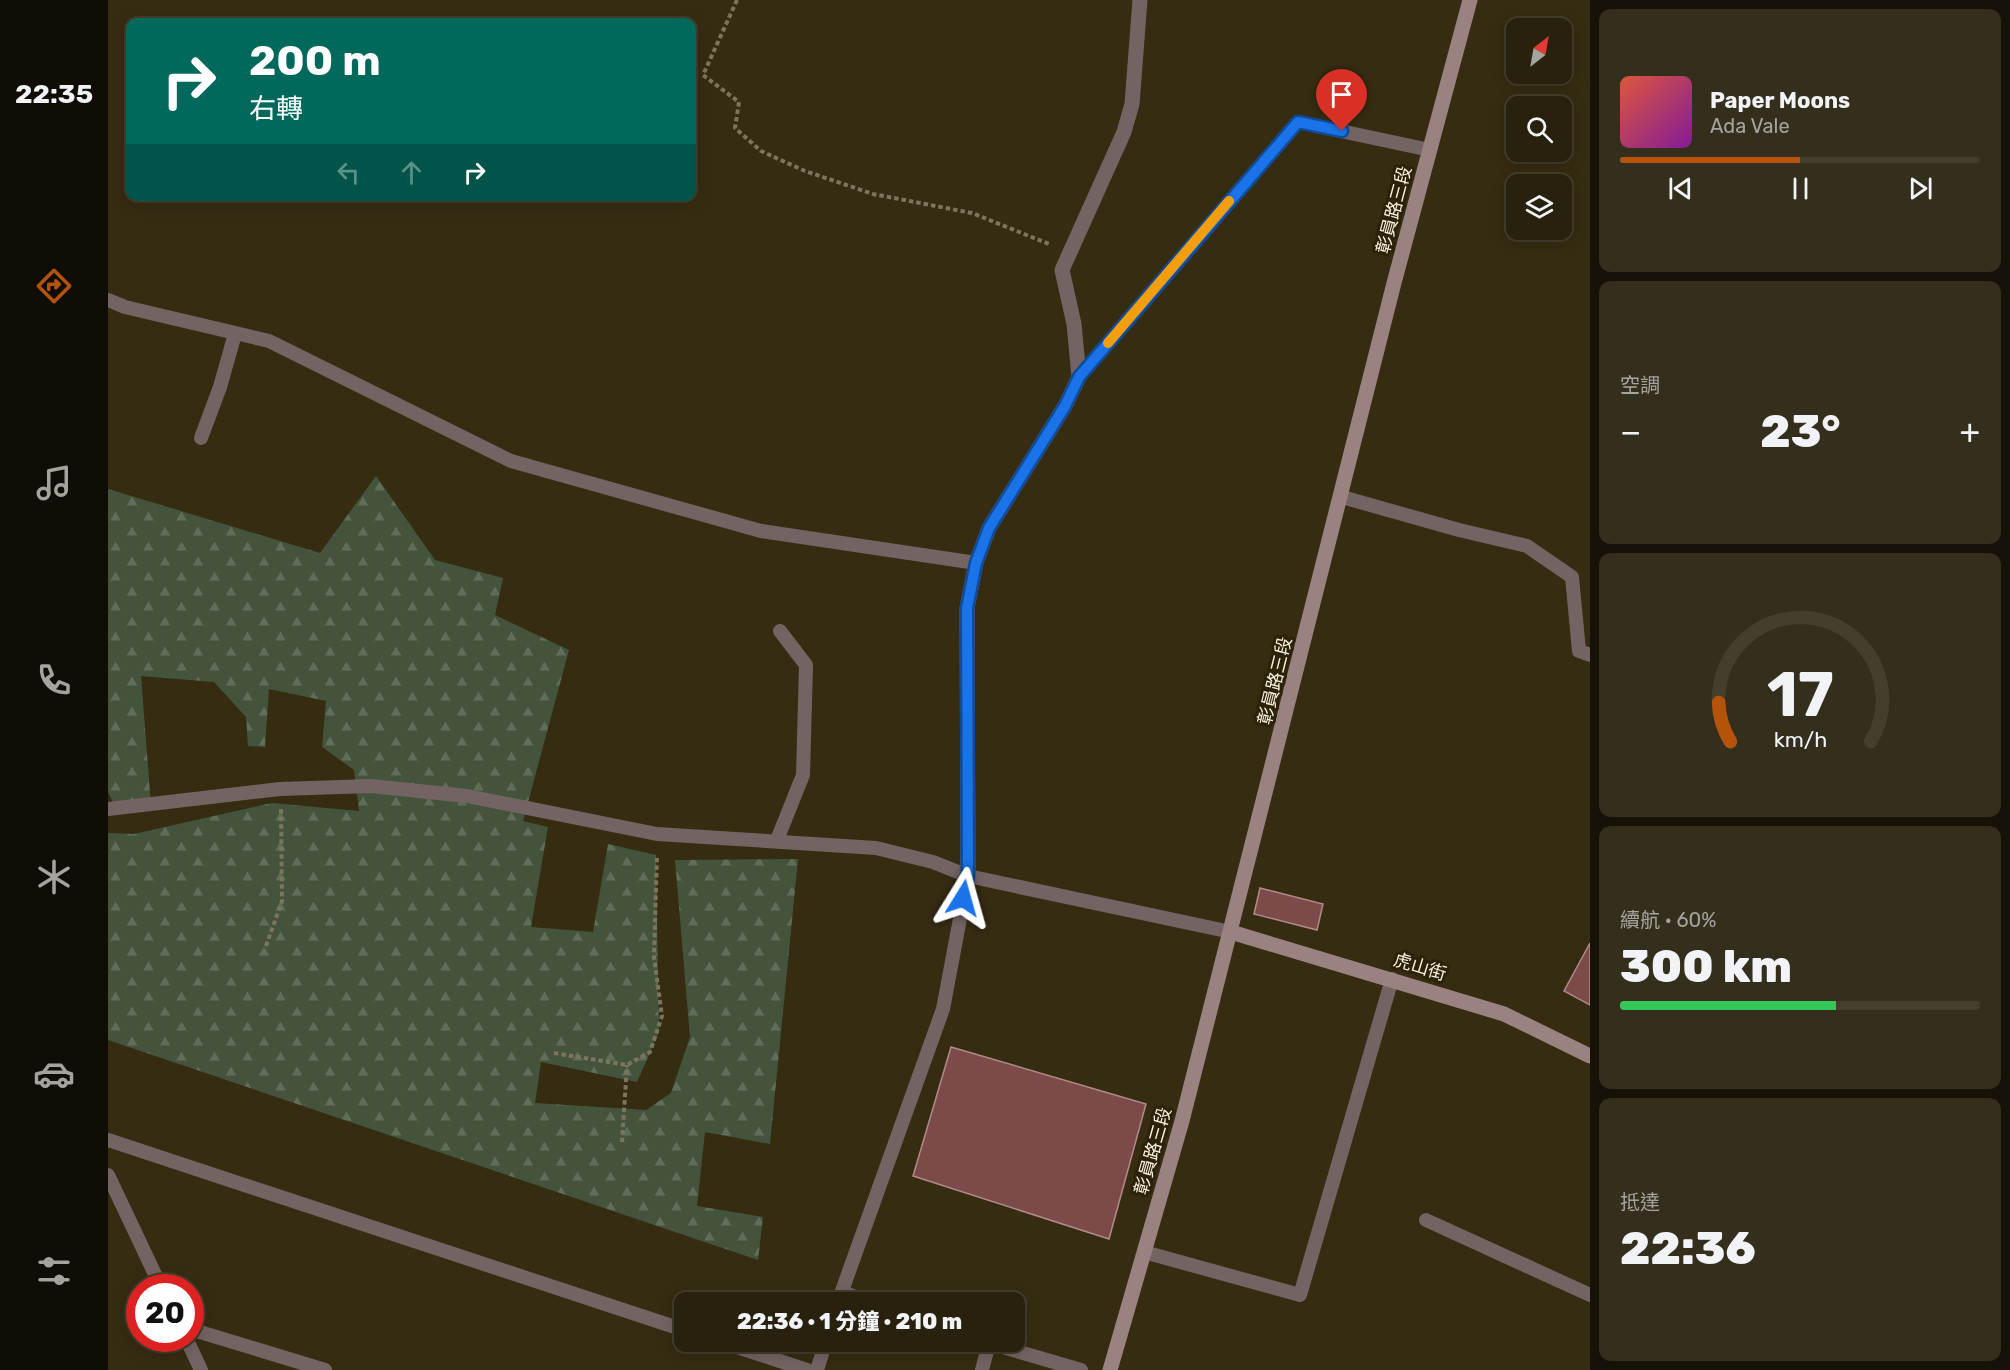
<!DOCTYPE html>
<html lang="zh-TW">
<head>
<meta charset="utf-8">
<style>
  :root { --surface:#28210e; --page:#342e1c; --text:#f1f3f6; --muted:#a5a39e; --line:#443e2e; --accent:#b45309 }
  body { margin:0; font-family:Rubik,"Noto Sans TC",sans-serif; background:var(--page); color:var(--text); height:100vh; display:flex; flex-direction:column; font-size:22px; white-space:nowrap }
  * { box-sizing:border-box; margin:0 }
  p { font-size:20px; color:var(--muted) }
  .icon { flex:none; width:33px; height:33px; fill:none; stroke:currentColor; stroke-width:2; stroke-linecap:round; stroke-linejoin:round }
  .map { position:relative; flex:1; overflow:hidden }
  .side { display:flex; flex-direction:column; gap:9px; padding:9px; background:#161208; width:420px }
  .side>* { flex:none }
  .guide { position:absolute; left:18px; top:18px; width:570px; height:183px; border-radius:12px; box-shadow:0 3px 15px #0003,0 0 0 2px var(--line); background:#00695c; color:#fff; overflow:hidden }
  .needle { width:39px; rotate:31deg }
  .fabs { position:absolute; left:1398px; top:18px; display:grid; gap:12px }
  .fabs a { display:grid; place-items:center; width:66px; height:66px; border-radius:12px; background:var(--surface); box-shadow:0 3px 15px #0003,0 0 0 2px var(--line); font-size:30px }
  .speed { position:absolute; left:18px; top:1274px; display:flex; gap:12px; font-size:30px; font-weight:700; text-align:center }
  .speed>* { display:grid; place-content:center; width:78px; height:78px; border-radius:50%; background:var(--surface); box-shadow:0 3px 15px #0003,0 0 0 2px var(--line); line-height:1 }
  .speed .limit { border:9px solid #d22; background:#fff; color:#111 }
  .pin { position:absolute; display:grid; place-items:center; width:51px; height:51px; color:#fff; margin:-62px -26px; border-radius:50% 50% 50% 0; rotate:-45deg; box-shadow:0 0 6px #0007 }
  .pin .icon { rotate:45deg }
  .me { position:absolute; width:66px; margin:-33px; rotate:8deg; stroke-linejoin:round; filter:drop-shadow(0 0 4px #0008) }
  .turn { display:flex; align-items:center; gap:21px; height:126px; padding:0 24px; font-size:27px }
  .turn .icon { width:78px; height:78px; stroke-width:2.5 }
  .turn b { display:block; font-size:42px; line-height:51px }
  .lanes { display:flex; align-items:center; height:57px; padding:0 24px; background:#0003; justify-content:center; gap:30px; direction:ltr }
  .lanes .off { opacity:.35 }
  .big { font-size:45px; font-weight:800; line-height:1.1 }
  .side .tile { flex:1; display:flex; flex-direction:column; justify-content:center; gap:9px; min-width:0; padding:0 21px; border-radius:12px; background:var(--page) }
  .side .dial { align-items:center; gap:0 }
  .dial svg { height:156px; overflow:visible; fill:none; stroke:var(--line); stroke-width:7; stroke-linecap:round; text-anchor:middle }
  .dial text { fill:var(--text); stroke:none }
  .song { display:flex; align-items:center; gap:18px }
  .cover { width:72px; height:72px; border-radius:9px; background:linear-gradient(135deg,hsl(10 70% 55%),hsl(290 70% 35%)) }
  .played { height:6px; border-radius:3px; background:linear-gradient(90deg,var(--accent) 50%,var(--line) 50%) }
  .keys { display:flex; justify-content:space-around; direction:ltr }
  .heat { display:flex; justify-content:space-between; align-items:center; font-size:33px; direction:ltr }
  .charge { height:9px; border-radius:4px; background:linear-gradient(90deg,#34c759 60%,var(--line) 0) }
  .trip { position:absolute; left:566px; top:1292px; width:351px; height:60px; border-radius:12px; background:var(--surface); box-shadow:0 3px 15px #0003,0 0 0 2px var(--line); font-weight:800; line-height:60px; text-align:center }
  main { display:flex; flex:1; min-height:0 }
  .tab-bar { display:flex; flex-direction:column; width:108px; justify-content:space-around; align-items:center; background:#100d06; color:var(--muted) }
  .tab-bar .icon { width:42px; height:42px }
  .tab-bar .current { color:var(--accent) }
  .tab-bar b { font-size:27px; color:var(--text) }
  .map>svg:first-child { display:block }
  .forest { fill:url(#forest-firs) }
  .building { fill:#7c4b49; stroke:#af8b89; stroke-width:1.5 }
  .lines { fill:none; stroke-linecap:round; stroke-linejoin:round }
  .path { stroke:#7d745e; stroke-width:4; stroke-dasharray:4.5 3; stroke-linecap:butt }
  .lane { stroke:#736463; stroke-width:14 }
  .street { stroke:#736463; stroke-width:15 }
  .secondary { stroke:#9a8281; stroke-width:15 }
  .route-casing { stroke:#114b97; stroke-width:15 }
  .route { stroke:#1a73e8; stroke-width:10 }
  .slow { stroke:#f59e0b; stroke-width:10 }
  .labels { text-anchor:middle; stroke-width:6; stroke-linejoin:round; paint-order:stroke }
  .street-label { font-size:18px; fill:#faf3e4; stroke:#2c2207 }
</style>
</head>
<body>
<main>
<nav class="tab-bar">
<b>22:35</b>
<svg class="icon current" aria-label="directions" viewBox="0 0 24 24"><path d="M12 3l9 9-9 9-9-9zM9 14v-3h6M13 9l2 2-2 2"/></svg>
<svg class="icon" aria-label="music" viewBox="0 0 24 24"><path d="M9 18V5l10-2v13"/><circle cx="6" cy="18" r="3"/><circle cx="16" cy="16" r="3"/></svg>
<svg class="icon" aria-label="phone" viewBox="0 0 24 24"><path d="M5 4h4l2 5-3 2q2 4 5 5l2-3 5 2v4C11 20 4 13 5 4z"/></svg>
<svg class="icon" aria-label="climate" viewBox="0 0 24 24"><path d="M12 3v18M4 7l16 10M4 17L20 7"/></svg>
<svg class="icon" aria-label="car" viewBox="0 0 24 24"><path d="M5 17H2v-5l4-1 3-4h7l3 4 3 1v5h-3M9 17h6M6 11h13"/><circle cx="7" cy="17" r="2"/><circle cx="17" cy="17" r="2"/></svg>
<svg class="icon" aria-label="filters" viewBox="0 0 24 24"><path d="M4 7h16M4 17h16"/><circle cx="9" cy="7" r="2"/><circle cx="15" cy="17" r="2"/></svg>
</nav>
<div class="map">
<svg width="1482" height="1370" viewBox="0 0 1482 1370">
  <defs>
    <pattern id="forest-firs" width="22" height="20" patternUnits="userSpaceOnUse" patternTransform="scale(1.5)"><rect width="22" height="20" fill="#44543c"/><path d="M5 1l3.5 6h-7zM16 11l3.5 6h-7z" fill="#606d58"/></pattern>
  </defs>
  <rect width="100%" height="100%" fill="#362c12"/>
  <polygon class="forest" points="268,476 327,560 395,578 387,615 461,650 415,821 440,827 423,927 485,932 500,844 548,855 551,1032 529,1082 433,1062 427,1103 538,1110 563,1093 582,1037 567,860 690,859 662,1144 597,1132 589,1206 655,1217 650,1260 0,1040 0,833 26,834 164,803 251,811 246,770 214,747 218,701 161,689 157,747 140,746 138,717 106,682 33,676 43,806 8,808 0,792 0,489 212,553"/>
  <g class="building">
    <polygon points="1152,888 1215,904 1209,930 1146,914"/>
    <polygon points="1482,943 1482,1005 1456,991"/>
    <polygon points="843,1047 1038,1104 1001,1239 805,1176"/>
  </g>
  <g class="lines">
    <g class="path">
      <polyline points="629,0 595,75 631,102 627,128 653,151 697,171 765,194 864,213 941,244"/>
      <polyline points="158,946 174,901 173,808"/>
      <polyline points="446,1053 519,1065 542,1052 554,1016 546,957 549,855"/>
      <polyline points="514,1142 519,1065"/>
    </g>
    <g class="lane">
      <polyline points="0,300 17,307 161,341 403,461 653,531 868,563"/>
      <polyline points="971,377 1190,122 1322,150"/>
      <polyline points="93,438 112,387 127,334"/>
      <polyline points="1234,497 1351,530 1419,546 1464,577 1471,651 1482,655"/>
      <polyline points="0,809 172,789 263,786 359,796 549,834 768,848 825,862 860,876 1123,932"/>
      <polyline points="669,840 695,775 698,665 672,631"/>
      <polyline points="0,1140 576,1330"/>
      <polyline points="0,1175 53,1287"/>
      <polyline points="1318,1220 1482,1295"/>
      <polyline points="1036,1252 1192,1295 1284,979"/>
      <polyline points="734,1292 763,1302"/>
      <polyline points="730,1302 835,1009 860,876"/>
      <polyline points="82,1329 217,1370"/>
      <polyline points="78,1338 93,1370"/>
      <polyline points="611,1341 699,1370"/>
      <polyline points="874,1341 973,1370"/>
      <polyline points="709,1370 718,1341"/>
      <polyline points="874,1370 881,1343"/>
    </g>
    <polyline class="street" points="860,876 859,608 868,563 881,528 957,406 971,377 966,324 954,270 1016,132 1024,104 1032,0"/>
    <g class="secondary">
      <polyline points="1123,932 1396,1014 1482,1056"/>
      <polyline points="1002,1370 1074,1121 1286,283 1362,0"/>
    </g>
  </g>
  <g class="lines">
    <g class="route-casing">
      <polyline id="route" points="855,898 860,876 859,608 868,563 881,528 957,406 971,377 1190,122 1234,131"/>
    </g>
    <use href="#route" class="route"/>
    <polyline class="slow" points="1000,343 1121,201"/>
  </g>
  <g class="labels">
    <g class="street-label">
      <text transform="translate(1286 210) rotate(-75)" y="6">彰員路三段</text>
      <text transform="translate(1167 681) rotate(-76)" y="6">彰員路三段</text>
      <text transform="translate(1312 967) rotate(17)" y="6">虎山街</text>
      <text transform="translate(1045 1151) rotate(-74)" y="6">彰員路三段</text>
    </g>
  </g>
</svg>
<div class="fabs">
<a><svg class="needle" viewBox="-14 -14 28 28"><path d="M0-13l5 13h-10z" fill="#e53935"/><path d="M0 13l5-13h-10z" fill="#a5a39e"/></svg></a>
<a><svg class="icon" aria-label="search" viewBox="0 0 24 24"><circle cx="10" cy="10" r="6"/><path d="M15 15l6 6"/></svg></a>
<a><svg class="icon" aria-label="layers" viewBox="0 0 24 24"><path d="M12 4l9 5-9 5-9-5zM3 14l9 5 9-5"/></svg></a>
</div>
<div class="speed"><div class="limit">20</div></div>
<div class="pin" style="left:1234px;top:131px;background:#d93025"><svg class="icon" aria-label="arrive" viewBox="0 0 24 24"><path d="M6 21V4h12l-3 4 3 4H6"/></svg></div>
<svg class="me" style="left:855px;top:898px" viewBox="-20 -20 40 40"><path d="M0-17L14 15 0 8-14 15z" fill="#1a73e8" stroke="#fff" stroke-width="4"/></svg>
<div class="trip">22:36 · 1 分鐘 · 210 m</div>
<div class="guide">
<div class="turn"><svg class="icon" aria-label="right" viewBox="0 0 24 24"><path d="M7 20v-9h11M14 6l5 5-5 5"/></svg><div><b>200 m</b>右轉</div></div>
<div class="lanes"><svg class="icon off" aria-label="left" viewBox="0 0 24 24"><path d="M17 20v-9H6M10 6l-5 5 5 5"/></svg><svg class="icon off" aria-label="ahead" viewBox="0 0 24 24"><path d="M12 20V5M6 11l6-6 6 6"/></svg><svg class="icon" aria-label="right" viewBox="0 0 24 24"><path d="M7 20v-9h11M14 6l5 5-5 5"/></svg></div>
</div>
</div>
<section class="side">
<div class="tile">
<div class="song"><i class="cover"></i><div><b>Paper Moons</b><p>Ada Vale</p></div></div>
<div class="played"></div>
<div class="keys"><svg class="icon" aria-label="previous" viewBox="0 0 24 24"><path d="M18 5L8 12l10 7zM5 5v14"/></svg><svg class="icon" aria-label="pause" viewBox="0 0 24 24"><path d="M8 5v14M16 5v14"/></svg><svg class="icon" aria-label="next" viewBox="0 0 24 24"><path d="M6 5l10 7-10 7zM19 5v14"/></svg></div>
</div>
<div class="tile"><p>空調</p>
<div class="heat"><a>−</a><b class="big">23°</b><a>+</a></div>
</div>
<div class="tile dial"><svg viewBox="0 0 100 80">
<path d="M14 69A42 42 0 1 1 86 69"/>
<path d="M14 69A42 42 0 0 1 8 49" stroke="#b45309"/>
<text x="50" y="56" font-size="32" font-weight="700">17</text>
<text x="50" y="72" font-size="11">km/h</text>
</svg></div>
<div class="tile"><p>續航 · 60%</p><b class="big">300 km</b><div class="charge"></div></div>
<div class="tile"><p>抵達</p><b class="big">22:36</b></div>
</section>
</main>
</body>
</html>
